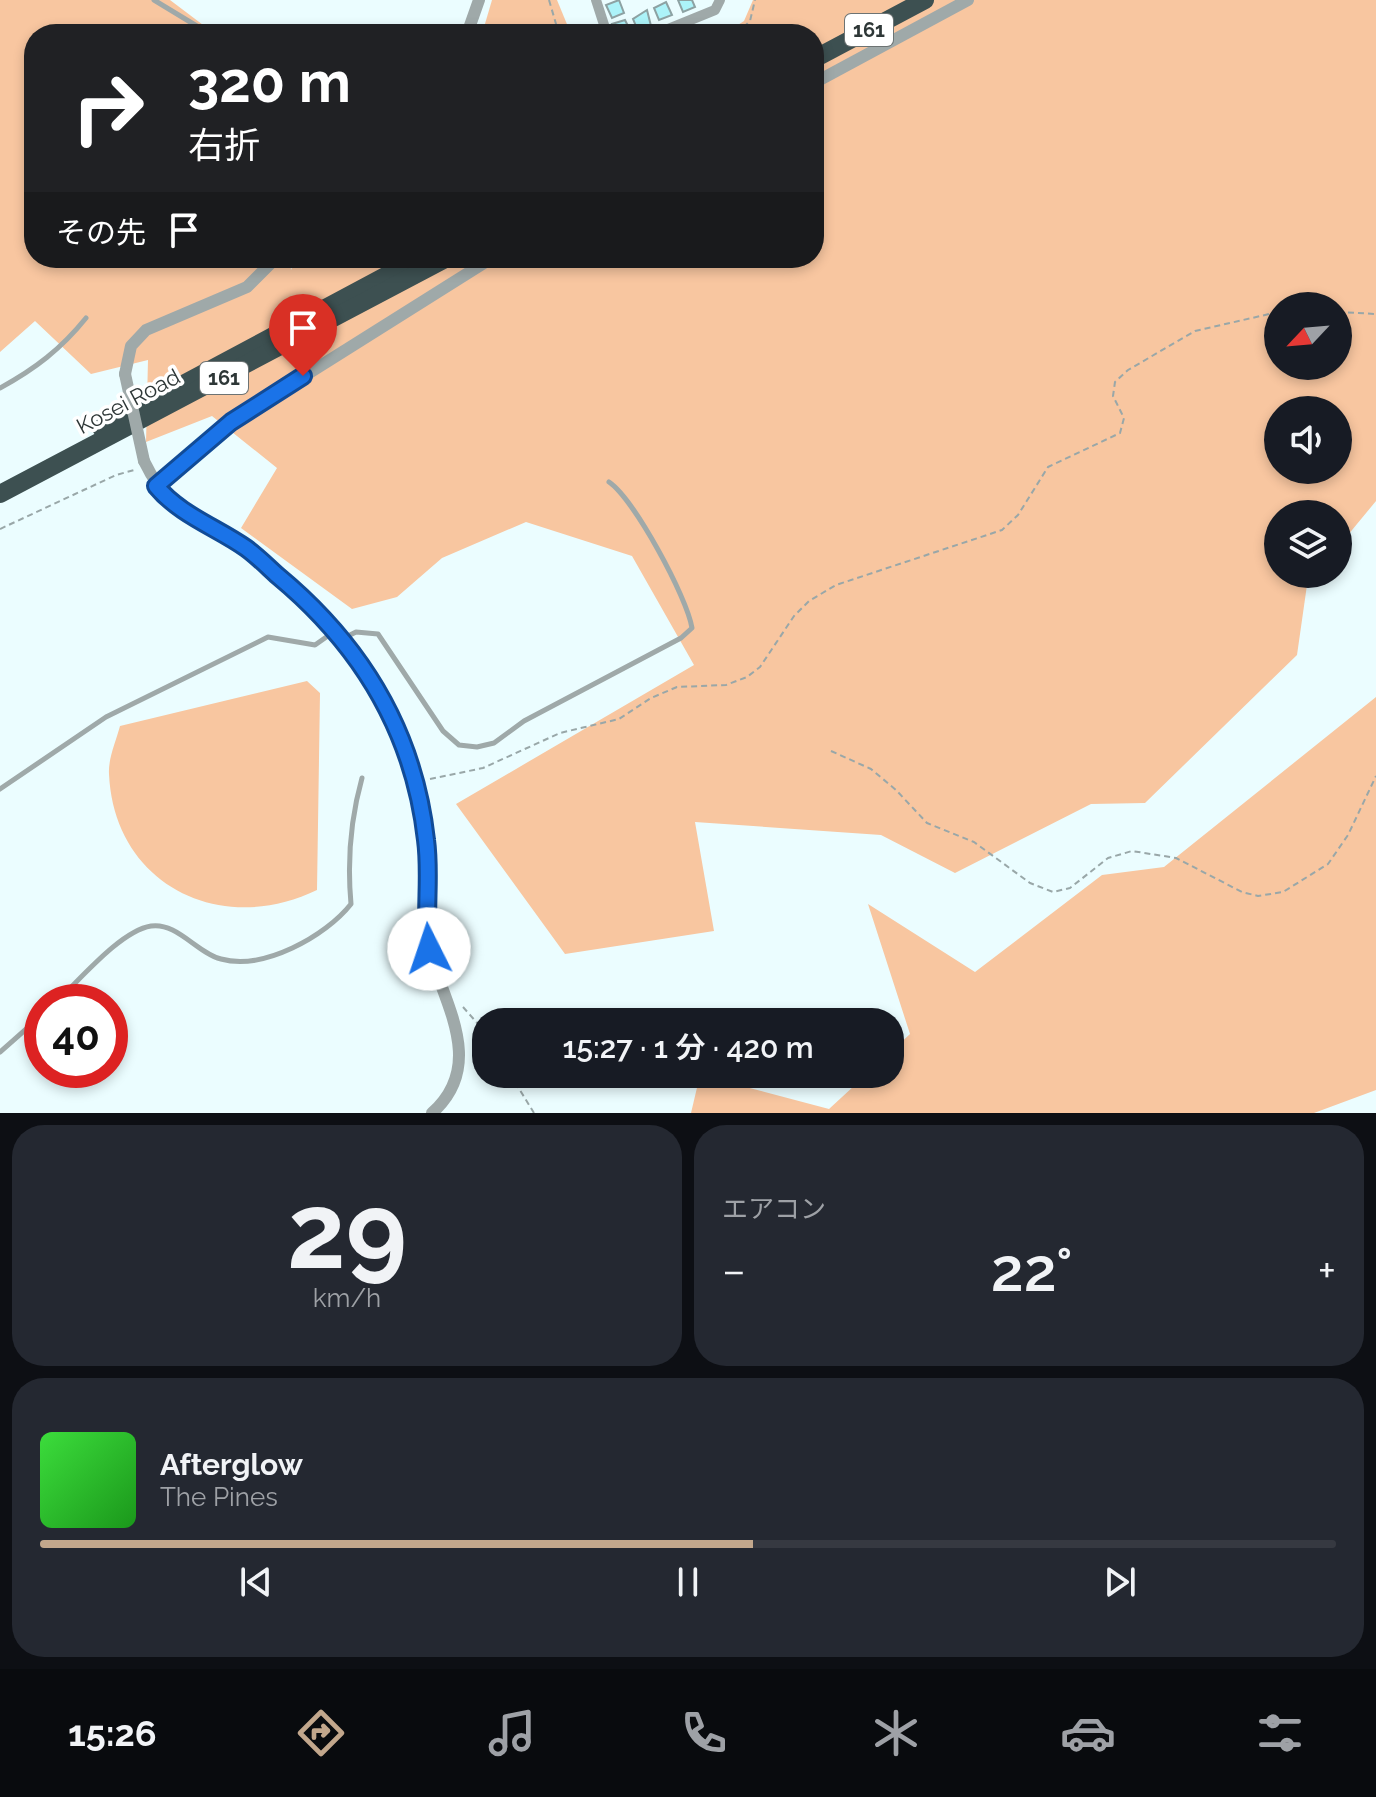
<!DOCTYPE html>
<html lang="ja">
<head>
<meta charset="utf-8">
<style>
  :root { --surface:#171b24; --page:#242831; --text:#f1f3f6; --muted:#9ea1a6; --line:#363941; --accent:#c2a78c }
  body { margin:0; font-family:Raleway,"Noto Sans JP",sans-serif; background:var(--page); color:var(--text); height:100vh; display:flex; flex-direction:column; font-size:30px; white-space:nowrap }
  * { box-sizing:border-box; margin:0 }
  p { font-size:26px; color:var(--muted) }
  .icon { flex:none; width:44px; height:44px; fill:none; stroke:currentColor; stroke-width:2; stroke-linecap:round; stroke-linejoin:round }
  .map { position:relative; height:1113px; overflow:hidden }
  .panel { display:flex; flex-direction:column; gap:12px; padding:12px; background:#0d0f14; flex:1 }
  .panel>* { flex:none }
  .banner { position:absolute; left:24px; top:24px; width:800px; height:244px; border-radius:32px; box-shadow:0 4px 12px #0003; background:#202124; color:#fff; overflow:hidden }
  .needle { width:52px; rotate:244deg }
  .controls { position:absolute; left:1264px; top:292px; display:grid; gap:16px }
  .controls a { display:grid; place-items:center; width:88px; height:88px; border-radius:50%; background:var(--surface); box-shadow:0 4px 12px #0003; font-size:40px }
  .speed { position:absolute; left:24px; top:984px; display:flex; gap:16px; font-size:40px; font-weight:700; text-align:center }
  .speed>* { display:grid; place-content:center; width:104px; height:104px; border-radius:50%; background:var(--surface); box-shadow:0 4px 12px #0003; line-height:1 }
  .speed .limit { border:12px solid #d22; background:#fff; color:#111 }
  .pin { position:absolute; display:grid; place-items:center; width:68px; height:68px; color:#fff; margin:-82px -34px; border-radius:50% 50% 50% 0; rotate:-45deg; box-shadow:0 0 8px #0007 }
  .pin .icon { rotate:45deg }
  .me { position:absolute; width:88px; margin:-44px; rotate:356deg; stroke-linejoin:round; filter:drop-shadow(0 0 6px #0008) }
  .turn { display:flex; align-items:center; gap:28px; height:168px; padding:0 32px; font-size:36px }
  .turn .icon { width:104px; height:104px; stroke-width:2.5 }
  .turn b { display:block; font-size:56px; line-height:68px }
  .then { display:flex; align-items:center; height:76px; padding:0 32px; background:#0003; gap:16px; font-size:30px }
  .big { font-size:60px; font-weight:600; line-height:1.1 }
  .panel .tile { flex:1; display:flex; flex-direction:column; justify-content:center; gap:12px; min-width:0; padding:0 28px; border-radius:32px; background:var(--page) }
  .panel .dial { align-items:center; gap:0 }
  .dial b { font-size:104px; line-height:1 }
  .song { display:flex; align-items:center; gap:24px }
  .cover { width:96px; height:96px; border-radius:12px; background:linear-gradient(135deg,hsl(120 70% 55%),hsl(120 70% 35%)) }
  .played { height:8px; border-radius:4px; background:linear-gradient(90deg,var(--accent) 55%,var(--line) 55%) }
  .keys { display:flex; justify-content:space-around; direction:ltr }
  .heat { display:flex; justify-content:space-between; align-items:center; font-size:44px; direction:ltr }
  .panel .tiles { flex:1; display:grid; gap:12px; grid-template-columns:1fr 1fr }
  .tile:last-child { grid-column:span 2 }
  .trip { position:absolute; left:472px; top:1008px; width:432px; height:80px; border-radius:32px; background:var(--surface); box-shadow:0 4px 12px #0003; font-weight:600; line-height:80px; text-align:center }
  .tabs { display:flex; height:128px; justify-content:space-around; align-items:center; background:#090b0e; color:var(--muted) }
  .tabs .icon { width:56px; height:56px }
  .tabs .active { color:var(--accent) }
  .tabs b { font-size:36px; color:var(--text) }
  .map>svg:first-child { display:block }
  .green { fill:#f8c6a0; fill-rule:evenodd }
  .building { fill:#acf3f9; stroke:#8da2a3; stroke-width:2 }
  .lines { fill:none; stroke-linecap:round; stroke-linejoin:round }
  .path { stroke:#99a7a8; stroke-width:2; stroke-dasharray:6 4; stroke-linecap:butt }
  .service { stroke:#9fa9a9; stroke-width:5 }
  .minor { stroke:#9fa9a9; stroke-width:10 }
  .tertiary { stroke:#9fa9a9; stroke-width:12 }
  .motorway { stroke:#3d5051; stroke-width:18 }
  .tertiary-bridge { stroke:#9fa9a9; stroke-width:12 }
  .route-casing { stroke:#114b97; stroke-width:20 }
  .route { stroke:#1a73e8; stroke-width:14 }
  .labels { text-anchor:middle; stroke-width:7; stroke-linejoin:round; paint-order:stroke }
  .shield { fill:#fff; stroke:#6d7373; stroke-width:2 }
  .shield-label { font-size:20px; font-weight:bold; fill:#2e3737 }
  .street-label { font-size:22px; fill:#2e3737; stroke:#fff }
</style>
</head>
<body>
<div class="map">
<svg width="1376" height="1113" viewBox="0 0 1376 1113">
  <rect width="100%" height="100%" fill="#ebfdff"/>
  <g class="green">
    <path d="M0 0H170L215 34H34V258H290L291 270 296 258H814V34H724L744 21 753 0H1376V501L1338 547V514H1278V574H1315L1307 585 1297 655 1145 803 1091 804 955 873 881 835 695 822 714 931 565 954 456 804 694 665 632 556 526 522 442 558 397 597 352 609 241 528 277 468 212 416 146 442 148 360 91 374 35 321 0 352ZM1278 306H1338V366H1278ZM1278 410H1338V470H1278Z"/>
    <polygon points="492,0 557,0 571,34 482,34"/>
    <path d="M307 681 320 693 317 890C221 937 114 885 109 774 108 759 116 741 120 726Z"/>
    <polygon points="1376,697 1376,1090 1314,1113 691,1113 700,1075 829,1109 867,1074 890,1074 890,1053 910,1034 868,904 975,972 1102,875 1164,867"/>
  </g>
  <g class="building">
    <polygon points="619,0 624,13 612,18 606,5"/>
    <polygon points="678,0 692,0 695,7 683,12"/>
    <polygon points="666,2 672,15 659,20 654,8"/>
    <polygon points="647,10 651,26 638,31 633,19"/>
    <polygon points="625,20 632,34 616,34 612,24"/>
  </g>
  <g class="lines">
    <g class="path">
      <polyline points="549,0 559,34"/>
      <polyline points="736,34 750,21 755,0"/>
      <polyline points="1338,312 1376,314"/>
      <polyline points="0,529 116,475 134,470"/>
      <polyline points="831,751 871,769 896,790 927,823 974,842 1030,883 1053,892 1070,888 1108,858 1132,851 1176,858 1242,892 1258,896 1283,892 1328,864 1348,835 1376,776"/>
      <polyline points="430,779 483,768 560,733 619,719 651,698 677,687 726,685 747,677 760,667 794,616 809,601 836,585 1002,530 1018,515 1048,467 1120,433 1124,418 1113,396 1115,382 1128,370 1195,331 1278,312"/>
      <polyline points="463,1007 486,1033"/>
      <polyline points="510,1074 534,1113"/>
    </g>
    <g class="service">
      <polyline points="154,0 210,34"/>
      <path d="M0 388C35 369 61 349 86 318"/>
      <path d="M344 638 356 632 378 634 443 731 459 745 477 747 494 743 524 721 681 638 692 628C687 597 634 499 609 482"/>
      <polyline points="0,789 106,717 268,637 315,645 332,633"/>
      <path d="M56 1002C79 981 120 931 151 926 177 922 197 953 221 959 263 971 326 936 351 904 347 860 350 821 362 778"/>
      <polyline points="0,1052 42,1015"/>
    </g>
    <g class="minor">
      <polyline points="596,0 607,34"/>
      <polyline points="656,34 715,10 720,0"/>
    </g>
    <g class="tertiary">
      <polyline points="467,34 479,0"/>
      <polyline points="814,83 968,0"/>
      <polyline points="125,374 131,346 146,330 247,287 276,258"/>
      <path d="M144 461C173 521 201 514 248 550 290 583 354 645 380 691 411 745 426 810 428 872 429 898 422 924 429 950 445 1005 486 1065 432 1113"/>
      <polyline points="156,486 231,422 492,258"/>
    </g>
    <g class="motorway">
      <polyline points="814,59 925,0"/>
      <polyline points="101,428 419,258"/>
      <polyline points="0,494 447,258"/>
    </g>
    <polyline class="tertiary-bridge" points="125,374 144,461"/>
  </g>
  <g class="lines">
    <g class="route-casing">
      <path id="route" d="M303 376 231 422 156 486C180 515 216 527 246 548 257 556 268 567 278 576 361 645 414 732 426 840 431 877 424 913 429 949"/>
    </g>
    <use href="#route" class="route"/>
  </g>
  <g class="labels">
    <g class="shield">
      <rect x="845" y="14" width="48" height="32" rx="6"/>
      <rect x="200" y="362" width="48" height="32" rx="6"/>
    </g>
    <g class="shield-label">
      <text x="869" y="37">161</text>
      <text x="224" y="385">161</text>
    </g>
    <g class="street-label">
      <text transform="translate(128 401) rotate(-28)" y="8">Kosei Road</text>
    </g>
  </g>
</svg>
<div class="controls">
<a><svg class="needle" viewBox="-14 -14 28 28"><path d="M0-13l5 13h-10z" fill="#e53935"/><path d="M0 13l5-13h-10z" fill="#9ea1a6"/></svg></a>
<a><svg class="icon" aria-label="sound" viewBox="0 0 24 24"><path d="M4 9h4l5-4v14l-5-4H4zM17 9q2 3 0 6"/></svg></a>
<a><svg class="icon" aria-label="layers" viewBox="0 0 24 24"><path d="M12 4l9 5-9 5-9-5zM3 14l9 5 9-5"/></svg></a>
</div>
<div class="speed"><div class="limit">40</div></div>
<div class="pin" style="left:303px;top:376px;background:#d93025"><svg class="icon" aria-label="arrive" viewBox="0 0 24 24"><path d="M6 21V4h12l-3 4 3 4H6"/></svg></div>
<svg class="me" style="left:429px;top:949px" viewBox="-20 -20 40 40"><circle r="19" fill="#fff"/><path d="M0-13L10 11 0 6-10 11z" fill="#1a73e8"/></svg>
<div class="trip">15:27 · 1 分 · 420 m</div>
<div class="banner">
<div class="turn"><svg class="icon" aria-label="right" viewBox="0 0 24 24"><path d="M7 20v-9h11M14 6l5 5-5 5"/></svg><div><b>320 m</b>右折</div></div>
<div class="then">その先<svg class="icon" aria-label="arrive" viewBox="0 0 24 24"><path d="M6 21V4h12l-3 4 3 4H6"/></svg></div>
</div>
</div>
<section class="panel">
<div class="tiles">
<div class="tile dial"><b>29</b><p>km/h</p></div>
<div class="tile"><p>エアコン</p>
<div class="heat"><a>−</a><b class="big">22°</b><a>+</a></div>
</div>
<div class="tile">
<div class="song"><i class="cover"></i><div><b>Afterglow</b><p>The Pines</p></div></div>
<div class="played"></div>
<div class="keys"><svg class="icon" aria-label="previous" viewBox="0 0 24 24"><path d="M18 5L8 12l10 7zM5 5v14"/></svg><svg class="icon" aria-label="pause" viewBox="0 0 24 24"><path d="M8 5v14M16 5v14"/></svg><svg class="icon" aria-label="next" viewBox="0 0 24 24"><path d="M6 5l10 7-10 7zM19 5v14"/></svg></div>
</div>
</div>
</section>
<nav class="tabs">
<b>15:26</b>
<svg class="icon active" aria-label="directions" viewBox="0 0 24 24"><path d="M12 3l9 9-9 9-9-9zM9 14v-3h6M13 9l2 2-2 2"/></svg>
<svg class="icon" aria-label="music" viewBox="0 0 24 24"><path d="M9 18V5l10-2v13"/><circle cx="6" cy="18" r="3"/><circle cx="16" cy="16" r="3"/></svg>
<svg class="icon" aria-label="phone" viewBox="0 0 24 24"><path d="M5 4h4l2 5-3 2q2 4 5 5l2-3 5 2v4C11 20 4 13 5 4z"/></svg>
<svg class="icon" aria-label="climate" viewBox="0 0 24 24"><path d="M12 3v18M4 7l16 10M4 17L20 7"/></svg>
<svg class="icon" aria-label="car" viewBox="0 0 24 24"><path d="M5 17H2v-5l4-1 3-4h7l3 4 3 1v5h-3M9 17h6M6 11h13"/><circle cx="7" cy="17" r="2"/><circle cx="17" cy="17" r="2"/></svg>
<svg class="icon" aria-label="filters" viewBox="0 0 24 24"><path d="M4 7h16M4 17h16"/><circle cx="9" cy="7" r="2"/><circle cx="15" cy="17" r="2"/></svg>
</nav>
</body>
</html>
